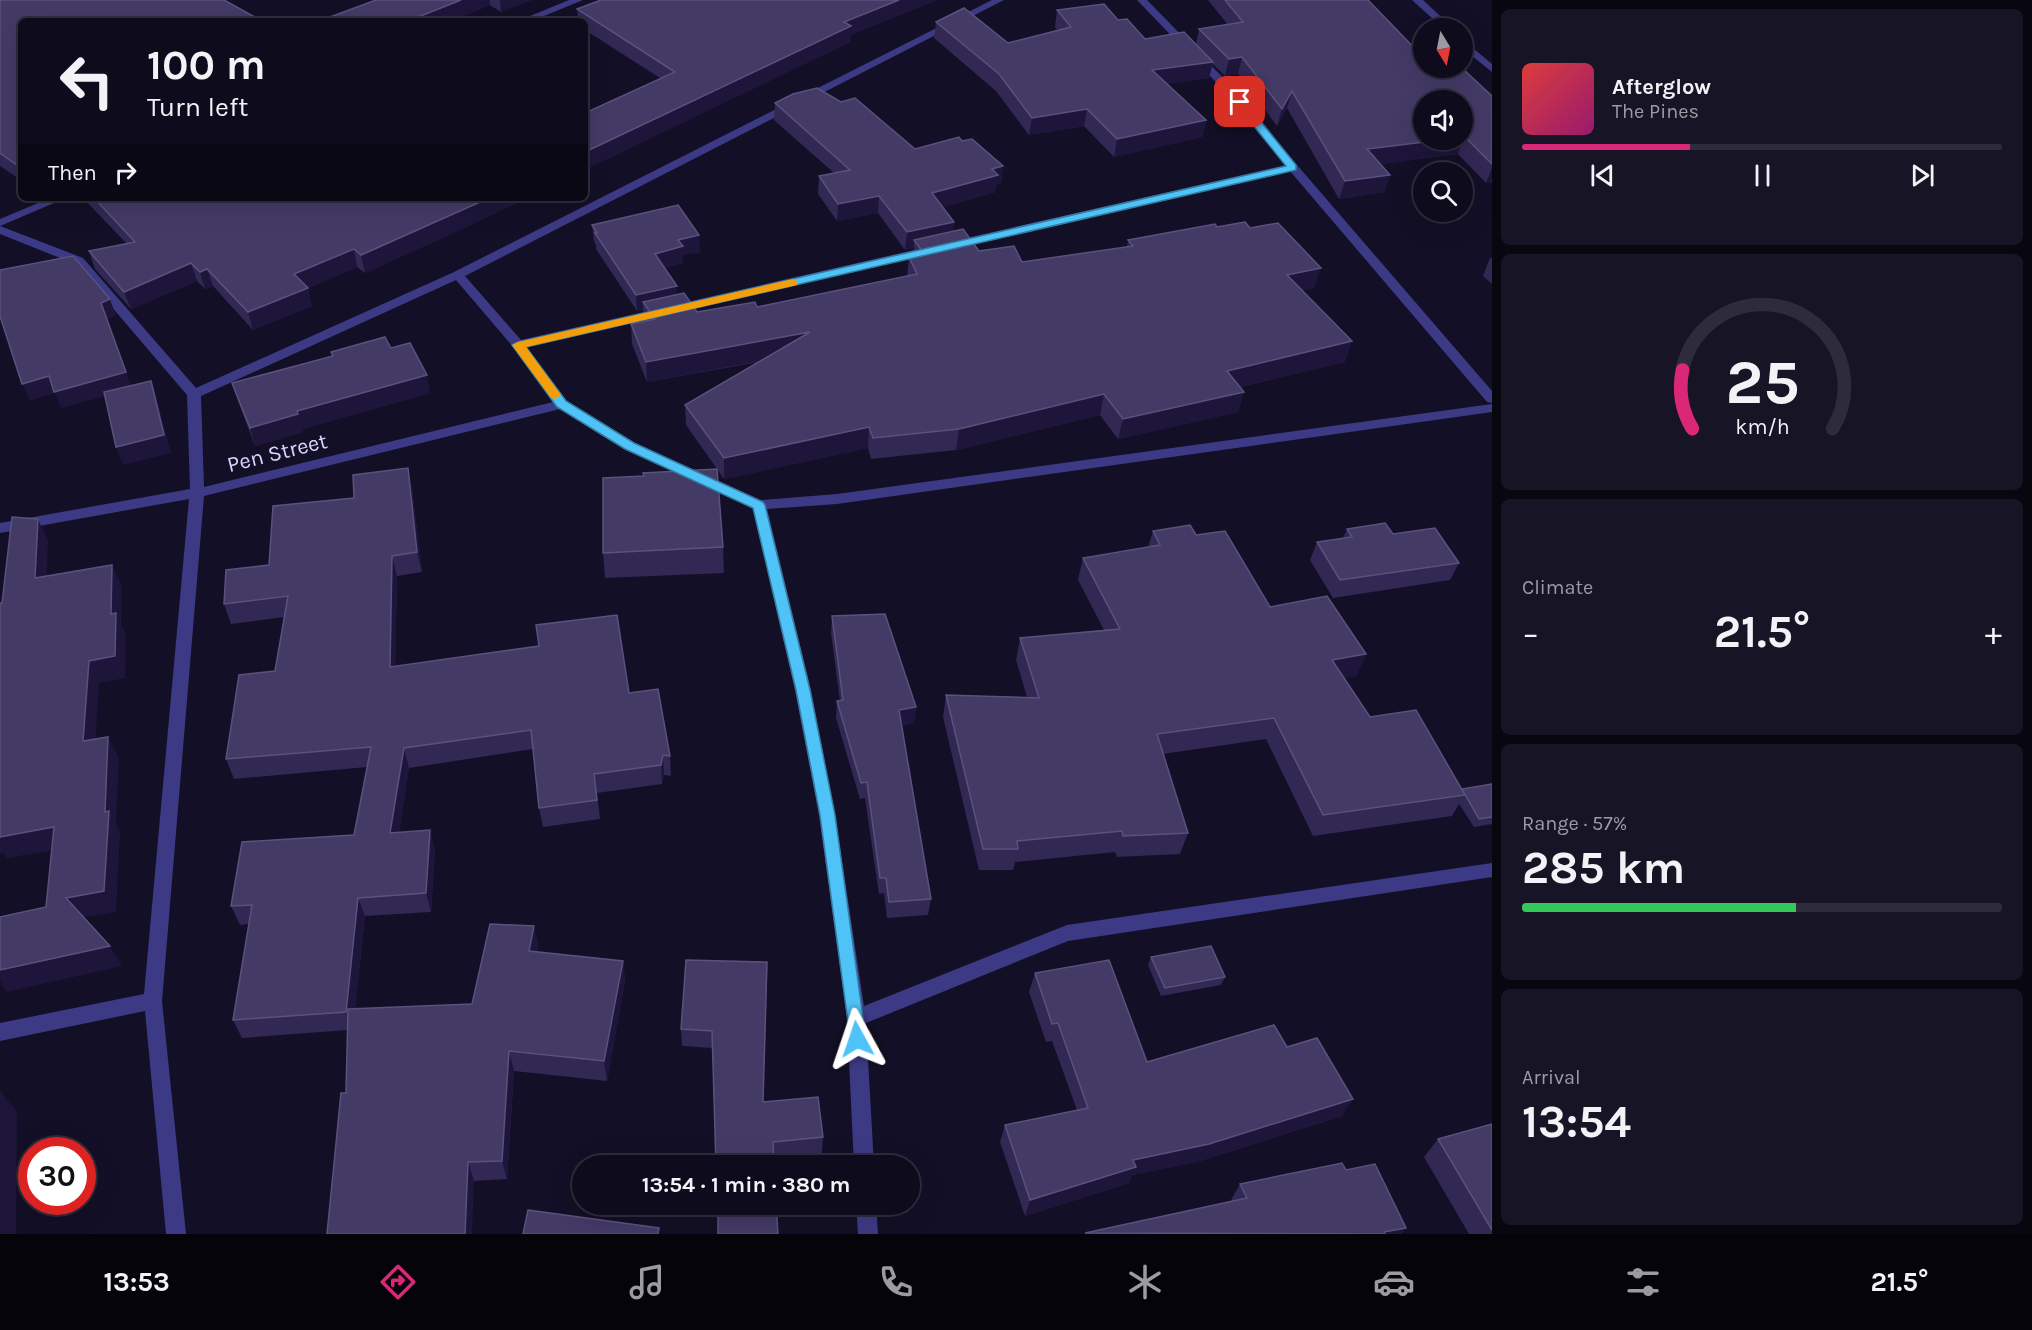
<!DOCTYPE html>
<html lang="en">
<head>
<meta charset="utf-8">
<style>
  :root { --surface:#0e0b1c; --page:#171425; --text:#f1f3f6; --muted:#9b9ba3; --line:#2e2b3b; --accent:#db2777 }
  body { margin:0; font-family:Karla,sans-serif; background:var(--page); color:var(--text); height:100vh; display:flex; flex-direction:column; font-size:22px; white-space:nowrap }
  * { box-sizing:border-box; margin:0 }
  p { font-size:20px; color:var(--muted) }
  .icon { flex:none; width:33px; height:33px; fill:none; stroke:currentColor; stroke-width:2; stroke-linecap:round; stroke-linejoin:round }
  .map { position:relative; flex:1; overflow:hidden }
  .panel { display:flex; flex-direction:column; gap:9px; padding:9px; background:#08060f; width:540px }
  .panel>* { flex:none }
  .guide { position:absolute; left:18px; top:18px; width:570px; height:183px; border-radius:9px; box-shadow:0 6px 24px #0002,0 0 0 2px var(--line); background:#0e0b1c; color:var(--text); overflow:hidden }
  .needle { width:39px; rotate:170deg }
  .tools { position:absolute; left:1413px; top:18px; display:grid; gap:12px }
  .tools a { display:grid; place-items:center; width:60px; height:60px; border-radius:50%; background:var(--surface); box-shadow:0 6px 24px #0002,0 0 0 2px var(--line); font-size:30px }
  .speed { position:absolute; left:18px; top:1137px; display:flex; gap:12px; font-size:30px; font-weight:700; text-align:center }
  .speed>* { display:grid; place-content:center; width:78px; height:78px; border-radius:50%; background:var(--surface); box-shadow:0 6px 24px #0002,0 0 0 2px var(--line); line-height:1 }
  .speed .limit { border:9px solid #d22; background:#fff; color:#111 }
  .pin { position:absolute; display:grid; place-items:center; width:51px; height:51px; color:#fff; margin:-26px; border-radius:12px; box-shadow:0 3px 9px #0006 }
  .me { position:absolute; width:66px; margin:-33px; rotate:355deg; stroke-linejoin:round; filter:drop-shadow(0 0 4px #0008) }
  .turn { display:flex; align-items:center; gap:21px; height:126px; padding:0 30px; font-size:27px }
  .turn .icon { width:78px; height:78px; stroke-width:2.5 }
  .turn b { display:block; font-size:42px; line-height:51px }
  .then { display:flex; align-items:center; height:57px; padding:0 30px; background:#0003; gap:12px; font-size:22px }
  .big { font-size:45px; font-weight:700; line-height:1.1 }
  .panel .tile { flex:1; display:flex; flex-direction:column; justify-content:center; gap:9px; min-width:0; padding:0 21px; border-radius:9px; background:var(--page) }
  .panel .dial { align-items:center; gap:0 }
  .dial svg { height:156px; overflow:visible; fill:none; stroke:var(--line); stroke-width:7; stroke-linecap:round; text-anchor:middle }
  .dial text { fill:var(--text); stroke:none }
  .song { display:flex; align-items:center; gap:18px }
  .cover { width:72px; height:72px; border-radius:9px; background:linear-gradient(135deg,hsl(0 70% 55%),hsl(320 70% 35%)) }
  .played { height:6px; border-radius:3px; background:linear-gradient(90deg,var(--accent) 35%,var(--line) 35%) }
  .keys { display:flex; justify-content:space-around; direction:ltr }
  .heat { display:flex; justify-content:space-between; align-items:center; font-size:33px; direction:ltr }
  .charge { height:9px; border-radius:4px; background:linear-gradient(90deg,#34c759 57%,var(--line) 0) }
  .trip { position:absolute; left:572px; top:1155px; width:348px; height:60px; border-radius:30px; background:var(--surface); box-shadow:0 6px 24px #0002,0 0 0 2px var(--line); font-weight:700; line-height:60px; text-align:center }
  .menu { display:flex; height:96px; justify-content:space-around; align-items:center; background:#06040b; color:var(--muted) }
  .menu .icon { width:42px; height:42px }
  .menu .on { color:var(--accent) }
  .menu b { font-size:27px; color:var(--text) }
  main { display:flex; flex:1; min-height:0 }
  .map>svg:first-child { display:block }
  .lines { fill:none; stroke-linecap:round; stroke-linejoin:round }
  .minor { fill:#3d3a85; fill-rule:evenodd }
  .wall { fill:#312854 }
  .shaded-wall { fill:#1d163a }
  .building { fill:#433a66; stroke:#5a527e; stroke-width:1.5 }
  .route { fill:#4fc3f7; stroke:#337fa1; stroke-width:1.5 }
  .slow { fill:#f59e0b }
  .labels { text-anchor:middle; stroke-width:6; stroke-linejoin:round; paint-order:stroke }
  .street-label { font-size:22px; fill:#d9d4ff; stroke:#130f26 }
</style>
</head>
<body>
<main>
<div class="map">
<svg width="1492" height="1234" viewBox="0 0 1492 1234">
  <rect width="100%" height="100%" fill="#130f26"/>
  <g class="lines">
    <g class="minor">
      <polygon points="569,0 583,0 532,21 518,21"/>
      <path d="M992 0H1004L465 276 521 340 1286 165 1236 103 1137 0H1147L1244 99 1297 165 1492 391V403L1487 402 1290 171 526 347 567 401 635 443 761 500 837 494 1492 404V412L837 504 767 509 811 690 835 815 864 1006 1067 925 1492 863V877L1068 941 866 1023 874 1166H854L847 1018 819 815 795 690 753 508 625 449 560 409 204 496 162 1001 186 1234H166L145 1011 0 1041V1023L144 994 189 499 0 533V523L190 489 187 395 75 264 0 234V226L83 258 196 388 454 272ZM456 280 514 348 553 402 204 487 201 396Z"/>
      <polygon points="1412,0 1423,0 1453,28 1443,28"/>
      <polygon points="1462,39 1492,64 1492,72 1462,48"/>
      <polygon points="50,198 66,198 0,226 0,219"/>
      <polygon points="856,1204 876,1204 878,1234 858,1234"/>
    </g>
  </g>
  <g class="wall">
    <polygon points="0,0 21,21 21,180 0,166"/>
    <polygon points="376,0 531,0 501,12 490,5 451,21 331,21 330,17"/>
    <polygon points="1208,0 1368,0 1424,68 1492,96 1492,183 1491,182 1486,183 1458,154 1381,164 1390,175 1384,192 1339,199 1287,108 1277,126 1238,74 1225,76 1213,64 1209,78 1167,84 1206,120 1202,137 1114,157 1084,126 1029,135 996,91 934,38 936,22 1008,43 1057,30 1055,27 1057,10 1118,20 1145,39 1196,44 1199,29 1228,25"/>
    <polygon points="577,9 851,35 851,42 660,78 585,30 585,21 578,21"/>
    <polygon points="775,103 915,149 962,141 1003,166 1001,183 996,185 995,192 943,207 953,231 979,251 1022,262 1127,247 1128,240 1217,227 1250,228 1314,288 1302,290 1345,362 1240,387 1244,392 1238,412 1118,439 1100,415 956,450 871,459 868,448 724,479 686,425 685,405 759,362 647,382 632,344 631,324 644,321 643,310 637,311 596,249 596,245 594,241 592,225 700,252 683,255 683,263 664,268 677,286 677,294 697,312 757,307 907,277 909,257 913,256 914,248 905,250 878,213 837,221 818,194 819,176 834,173 774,120"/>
    <polygon points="83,198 366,198 367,199 369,198 527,198 464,228 365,273 357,267 308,288 312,306 253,330 213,286 205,289 197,281 131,309 95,269 89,251 127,244"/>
    <polygon points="1490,258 1492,258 1492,284 1483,276"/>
    <polygon points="391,348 430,393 302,429 303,432 255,446 238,401 232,383 332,357 331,352"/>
    <polygon points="408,468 412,488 422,572 397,576 395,666 629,693 670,756 671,776 664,775 662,784 597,793 600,819 543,827 539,808 533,749 409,768 399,832 435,849 431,912 365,916 355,1009 472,1004 534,926 538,947 537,952 623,961 625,981 607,1081 514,1071 507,1179 474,1181 346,1093 348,1030 242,1038 233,1020 249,924 240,925 231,906 354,835 367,767 234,779 226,759 275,671 284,617 231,624 224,604 269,565"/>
    <polygon points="1347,529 1393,534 1459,563 1450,580 1333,598 1310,560 1317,542 1343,538"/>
    <polygon points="1153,531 1196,535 1270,607 1366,654 1356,676 1344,678 1370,717 1462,789 1492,784 1492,824 1474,827 1459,804 1452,816 1313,836 1266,739 1163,754 1188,833 1180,854 1117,857 1115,852 1015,862 1013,870 979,870 943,717 946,695 1027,697 1016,660 1020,638 1104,630 1078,580 1083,558 1148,547"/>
    <polygon points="723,547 724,573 605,578 603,553"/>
    <polygon points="832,616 916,707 914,723 901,726 931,899 928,915 887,918 884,893 879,894 865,798 860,799 836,718 837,701 840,701 831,633"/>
    <polygon points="1151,957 1225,977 1221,985 1161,996 1148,965"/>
    <polygon points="686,960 763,1102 823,1137 822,1153 774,1157 713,1048 682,1046 681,1029"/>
    <polygon points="1035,973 1147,1062 1287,1047 1342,1116 1200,1161 1132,1175 1129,1183 1025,1216 1000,1142 1005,1125 1077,1110 1052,1041 1046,1042 1029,992"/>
    <polygon points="1492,1124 1492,1234 1469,1234 1424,1157 1438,1139"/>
    <polygon points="1346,1170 1406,1228 1400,1234 1085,1234 1230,1202 1240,1184"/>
  </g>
  <g class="shaded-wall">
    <polygon points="461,0 490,0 490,5 451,21 408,21"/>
    <polygon points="500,0 531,0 501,12"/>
    <polygon points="899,0 938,0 851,35 851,42 585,170 585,152 844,22"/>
    <polygon points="1242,57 1238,74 1225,76 1229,59"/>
    <polygon points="1213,62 1209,78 1148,87 1152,70"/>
    <polygon points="1292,91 1287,108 1277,126 1282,109"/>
    <polygon points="1087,109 1084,126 1029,135 1032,118"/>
    <polygon points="1206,120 1202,137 1114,157 1117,139"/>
    <polygon points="1464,136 1458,154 1361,167 1367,149 1441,140 1462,140 1462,137"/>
    <polygon points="1003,166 1001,183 996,185 995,192 930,211 932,193 992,169"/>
    <polygon points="1492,168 1492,179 1491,182 1486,183"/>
    <polygon points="1390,175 1384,192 1339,199 1345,181"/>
    <polygon points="879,196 878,213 837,221 838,204"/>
    <polygon points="489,198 527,198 464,228 365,273 361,255"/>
    <polygon points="954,222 952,239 914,240 914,248 905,250 907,232"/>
    <polygon points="699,235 700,252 683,255 683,263 656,270 655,254 678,240"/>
    <polygon points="354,249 357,267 300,291 308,288 312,306 253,330 248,312 294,274"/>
    <polygon points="191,263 197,281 131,309 124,292"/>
    <polygon points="1321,268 1314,288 1281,295 1287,275"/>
    <polygon points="207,269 213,286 205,289 200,272"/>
    <polygon points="677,286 677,302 643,302 643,310 637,311 636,295"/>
    <polygon points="110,299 116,316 107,319 132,389 61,408 55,393 30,401 22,384 49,376 101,303"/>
    <polygon points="810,332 809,352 647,382 646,362"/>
    <polygon points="1352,341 1345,362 1222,391 1227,371"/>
    <polygon points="427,375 430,393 302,429 303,432 255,446 250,428 297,411"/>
    <polygon points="151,381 157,399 171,453 123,465 116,447"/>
    <polygon points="1244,392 1238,412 1118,439 1123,419"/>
    <polygon points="1104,394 1100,415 956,450 959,429"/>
    <polygon points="869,427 868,448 724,479 724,458"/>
    <polygon points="408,468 412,488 422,572 417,552"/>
    <polygon points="38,519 48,541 46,600 35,578"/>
    <polygon points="392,556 397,576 395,687 390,667"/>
    <polygon points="112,565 122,587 121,624 126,635 125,678 99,683 94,763 83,741 89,661 111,614"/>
    <polygon points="1366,654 1356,676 1323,682 1332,660"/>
    <polygon points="916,707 914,723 897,727 899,710"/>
    <polygon points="108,737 119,758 116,824 120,832 116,912 78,918 66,898 105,812"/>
    <polygon points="404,748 409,768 396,852 390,833"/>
    <polygon points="663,755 664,775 662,784 661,765"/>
    <polygon points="54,827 66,848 7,858 4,853 0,853 0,837"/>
    <polygon points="430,830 435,849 431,912 426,893"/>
    <polygon points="358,898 365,916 353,1030 346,1012"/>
    <polygon points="534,926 538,947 533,971 529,951"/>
    <polygon points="110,946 122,966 7,992 0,981 0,970"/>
    <polygon points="623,961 625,981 607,1081 604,1061"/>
    <polygon points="509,1051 514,1071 507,1179 502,1161"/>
    <polygon points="0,1091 17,1112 16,1234 0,1234"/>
    <polygon points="1353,1099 1342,1116 1200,1161 1132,1175 1129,1183 1025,1216 1030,1200 1133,1160"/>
    <polygon points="468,1162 474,1181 472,1234 465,1234"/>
    <polygon points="1406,1228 1400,1234 1383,1234 1384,1232"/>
  </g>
  <g class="building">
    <polygon points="0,0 224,0 262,21 21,21 21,168 0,153"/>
    <polygon points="376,0 461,0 408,21 335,21 330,17"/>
    <polygon points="601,0 899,0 844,22 851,26 585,152 585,113 675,72 577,9"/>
    <polygon points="1225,0 1368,0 1424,58 1424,68 1462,68 1492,96 1492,164 1464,136 1462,137 1462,100 1424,100 1424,140 1441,140 1367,149 1390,175 1345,181 1292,91 1282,109 1242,57 1229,59 1199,29 1243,22"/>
    <polygon points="1104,4 1118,20 1127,19 1145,39 1184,32 1213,62 1152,70 1206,120 1117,139 1087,109 1032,118 999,74 936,22 964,8 1008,43 1071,27 1057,10"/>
    <polygon points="817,88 841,102 855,98 915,149 959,137 962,141 972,139 1003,166 992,169 998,175 932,193 954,222 907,232 879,196 838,204 819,176 850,170 775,103 793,94"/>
    <polygon points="94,198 366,198 367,199 369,198 489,198 361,255 354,249 294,274 308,288 248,312 207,269 200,272 191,263 124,292 89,251 135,242"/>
    <polygon points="678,205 699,235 678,240 683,246 655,254 677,286 636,295 595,233 597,233 592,225"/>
    <polygon points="1245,222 1250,228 1278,223 1321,268 1287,275 1352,341 1227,371 1244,392 1123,419 1104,394 959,429 873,438 869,427 724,458 685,405 810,332 646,362 631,324 655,319 643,302 684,293 697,312 755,302 757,307 917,274 909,257 925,255 914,240 963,229 979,251 1014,246 1022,262 1133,246 1128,240 1215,224 1217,227"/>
    <polygon points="73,256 110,299 101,303 126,372 54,392 49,376 22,384 0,316 0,270"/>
    <polygon points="385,337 391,348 410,343 427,375 297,411 298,414 250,428 232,383 333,356 331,352"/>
    <polygon points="151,381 164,435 116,447 104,392"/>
    <polygon points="408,468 417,552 392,556 390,667 539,646 536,625 617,615 629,693 658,689 670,756 663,755 661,765 594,774 597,800 539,808 531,730 404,748 390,833 430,830 426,893 358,898 346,1012 233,1020 252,905 231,906 242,842 354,835 371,747 226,759 239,675 275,671 288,596 224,604 226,570 269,565 273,506 354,498 353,475"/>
    <polygon points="717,469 723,547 603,553 603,478 644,476 643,473"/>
    <polygon points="12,517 38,519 35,578 112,565 111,614 116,613 115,656 89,661 83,741 108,737 105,812 109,811 104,891 66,898 110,946 0,970 0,917 46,907 54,827 0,837 0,603 2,603"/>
    <polygon points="1385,523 1393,534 1435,528 1459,563 1340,580 1317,542 1352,537 1347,529"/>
    <polygon points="1190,525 1196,535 1225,531 1270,607 1327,596 1366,654 1332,660 1370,717 1416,710 1465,795 1323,815 1274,718 1157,734 1188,833 1123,836 1122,831 1017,841 1018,849 983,849 946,695 1039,698 1020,638 1120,629 1083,558 1160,545 1153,531"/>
    <polygon points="885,614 916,707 899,710 931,899 889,902 886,878 880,878 867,782 861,783 837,701 843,700 832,616"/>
    <polygon points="1492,784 1492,817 1479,819 1462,789"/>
    <polygon points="490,924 534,926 529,951 623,961 604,1061 509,1051 502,1161 468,1162 465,1234 327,1234 341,1093 346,1093 348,1009 472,1004"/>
    <polygon points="1211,946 1225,977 1165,988 1151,957"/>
    <polygon points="686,960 767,962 763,1102 818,1097 823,1137 773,1142 774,1166 716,1166 712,1031 681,1029"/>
    <polygon points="1109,960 1147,1062 1274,1025 1287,1047 1317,1038 1353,1099 1209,1144 1133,1160 1136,1167 1030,1200 1005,1125 1088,1108 1058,1023 1052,1024 1035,973"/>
    <polygon points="1492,1124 1492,1230 1438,1139"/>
    <polygon points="1342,1163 1346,1170 1375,1164 1406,1228 1384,1232 1385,1234 1085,1233 1247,1198 1240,1184"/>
    <polygon points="718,1204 776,1204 778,1234 718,1234"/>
    <polygon points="528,1210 659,1228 658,1234 523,1234"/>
  </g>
  <polygon class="route" points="1236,100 1243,100 1296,165 1296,170 526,347 566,401 634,443 763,502 765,505 810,690 835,815 866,1039 863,1044 857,1047 851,1044 820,815 796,690 753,508 625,449 557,407 512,345 518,342 1286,166 1236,104"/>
  <polygon class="slow" points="793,279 798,282 797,285 526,347 561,395 555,399 551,398 512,345 518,342"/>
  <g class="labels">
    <g class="street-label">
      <text transform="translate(277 452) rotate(-14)" y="8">Pen Street</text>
    </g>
  </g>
</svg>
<div class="tools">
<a><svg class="needle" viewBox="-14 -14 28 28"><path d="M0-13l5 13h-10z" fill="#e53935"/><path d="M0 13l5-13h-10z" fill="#9b9ba3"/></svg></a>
<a><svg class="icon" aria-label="sound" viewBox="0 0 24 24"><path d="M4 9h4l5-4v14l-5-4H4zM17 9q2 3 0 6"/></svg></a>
<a><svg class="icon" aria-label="search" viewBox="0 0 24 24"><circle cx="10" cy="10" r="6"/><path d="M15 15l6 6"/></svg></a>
</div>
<div class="speed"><div class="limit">30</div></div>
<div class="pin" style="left:1240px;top:102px;background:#d93025"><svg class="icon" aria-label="arrive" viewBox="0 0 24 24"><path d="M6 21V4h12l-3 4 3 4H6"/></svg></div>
<svg class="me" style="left:857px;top:1039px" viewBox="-20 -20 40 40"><path d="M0-17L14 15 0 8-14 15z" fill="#4fc3f7" stroke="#fff" stroke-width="4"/></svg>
<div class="trip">13:54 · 1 min · 380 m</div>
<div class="guide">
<div class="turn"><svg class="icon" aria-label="left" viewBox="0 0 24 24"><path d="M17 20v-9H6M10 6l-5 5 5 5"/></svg><div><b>100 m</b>Turn left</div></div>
<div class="then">Then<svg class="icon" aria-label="right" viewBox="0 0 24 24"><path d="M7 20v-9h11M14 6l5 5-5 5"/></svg></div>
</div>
</div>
<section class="panel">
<div class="tile">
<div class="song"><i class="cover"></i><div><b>Afterglow</b><p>The Pines</p></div></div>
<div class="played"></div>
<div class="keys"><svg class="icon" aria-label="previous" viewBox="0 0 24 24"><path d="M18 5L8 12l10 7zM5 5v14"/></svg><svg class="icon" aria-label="pause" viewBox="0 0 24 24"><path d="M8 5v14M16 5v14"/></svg><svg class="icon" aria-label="next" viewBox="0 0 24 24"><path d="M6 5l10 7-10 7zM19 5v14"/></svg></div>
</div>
<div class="tile dial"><svg viewBox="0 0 100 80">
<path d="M14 69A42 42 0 1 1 86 69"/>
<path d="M14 69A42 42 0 0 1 9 39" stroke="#db2777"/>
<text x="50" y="56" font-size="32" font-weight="700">25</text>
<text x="50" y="72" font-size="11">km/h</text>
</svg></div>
<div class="tile"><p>Climate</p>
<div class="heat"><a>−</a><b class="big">21.5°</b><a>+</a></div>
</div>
<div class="tile"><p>Range · 57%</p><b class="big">285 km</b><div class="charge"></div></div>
<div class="tile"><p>Arrival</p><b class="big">13:54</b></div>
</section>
</main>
<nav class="menu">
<b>13:53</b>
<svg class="icon on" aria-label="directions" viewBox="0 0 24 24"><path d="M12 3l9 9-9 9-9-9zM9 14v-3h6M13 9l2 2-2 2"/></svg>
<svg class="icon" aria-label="music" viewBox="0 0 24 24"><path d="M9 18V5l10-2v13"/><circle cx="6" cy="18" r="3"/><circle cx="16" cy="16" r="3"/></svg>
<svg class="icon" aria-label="phone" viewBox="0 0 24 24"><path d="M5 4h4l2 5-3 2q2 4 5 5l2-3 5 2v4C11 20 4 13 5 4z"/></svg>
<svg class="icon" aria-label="climate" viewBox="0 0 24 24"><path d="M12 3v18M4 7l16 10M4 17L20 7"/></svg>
<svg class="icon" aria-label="car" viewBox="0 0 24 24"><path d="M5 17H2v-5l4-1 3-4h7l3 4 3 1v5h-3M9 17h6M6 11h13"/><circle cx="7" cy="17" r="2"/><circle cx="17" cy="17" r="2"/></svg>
<svg class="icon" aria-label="filters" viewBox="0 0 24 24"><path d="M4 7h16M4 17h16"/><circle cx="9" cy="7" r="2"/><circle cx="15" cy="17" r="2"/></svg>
<b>21.5°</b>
</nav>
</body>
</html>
